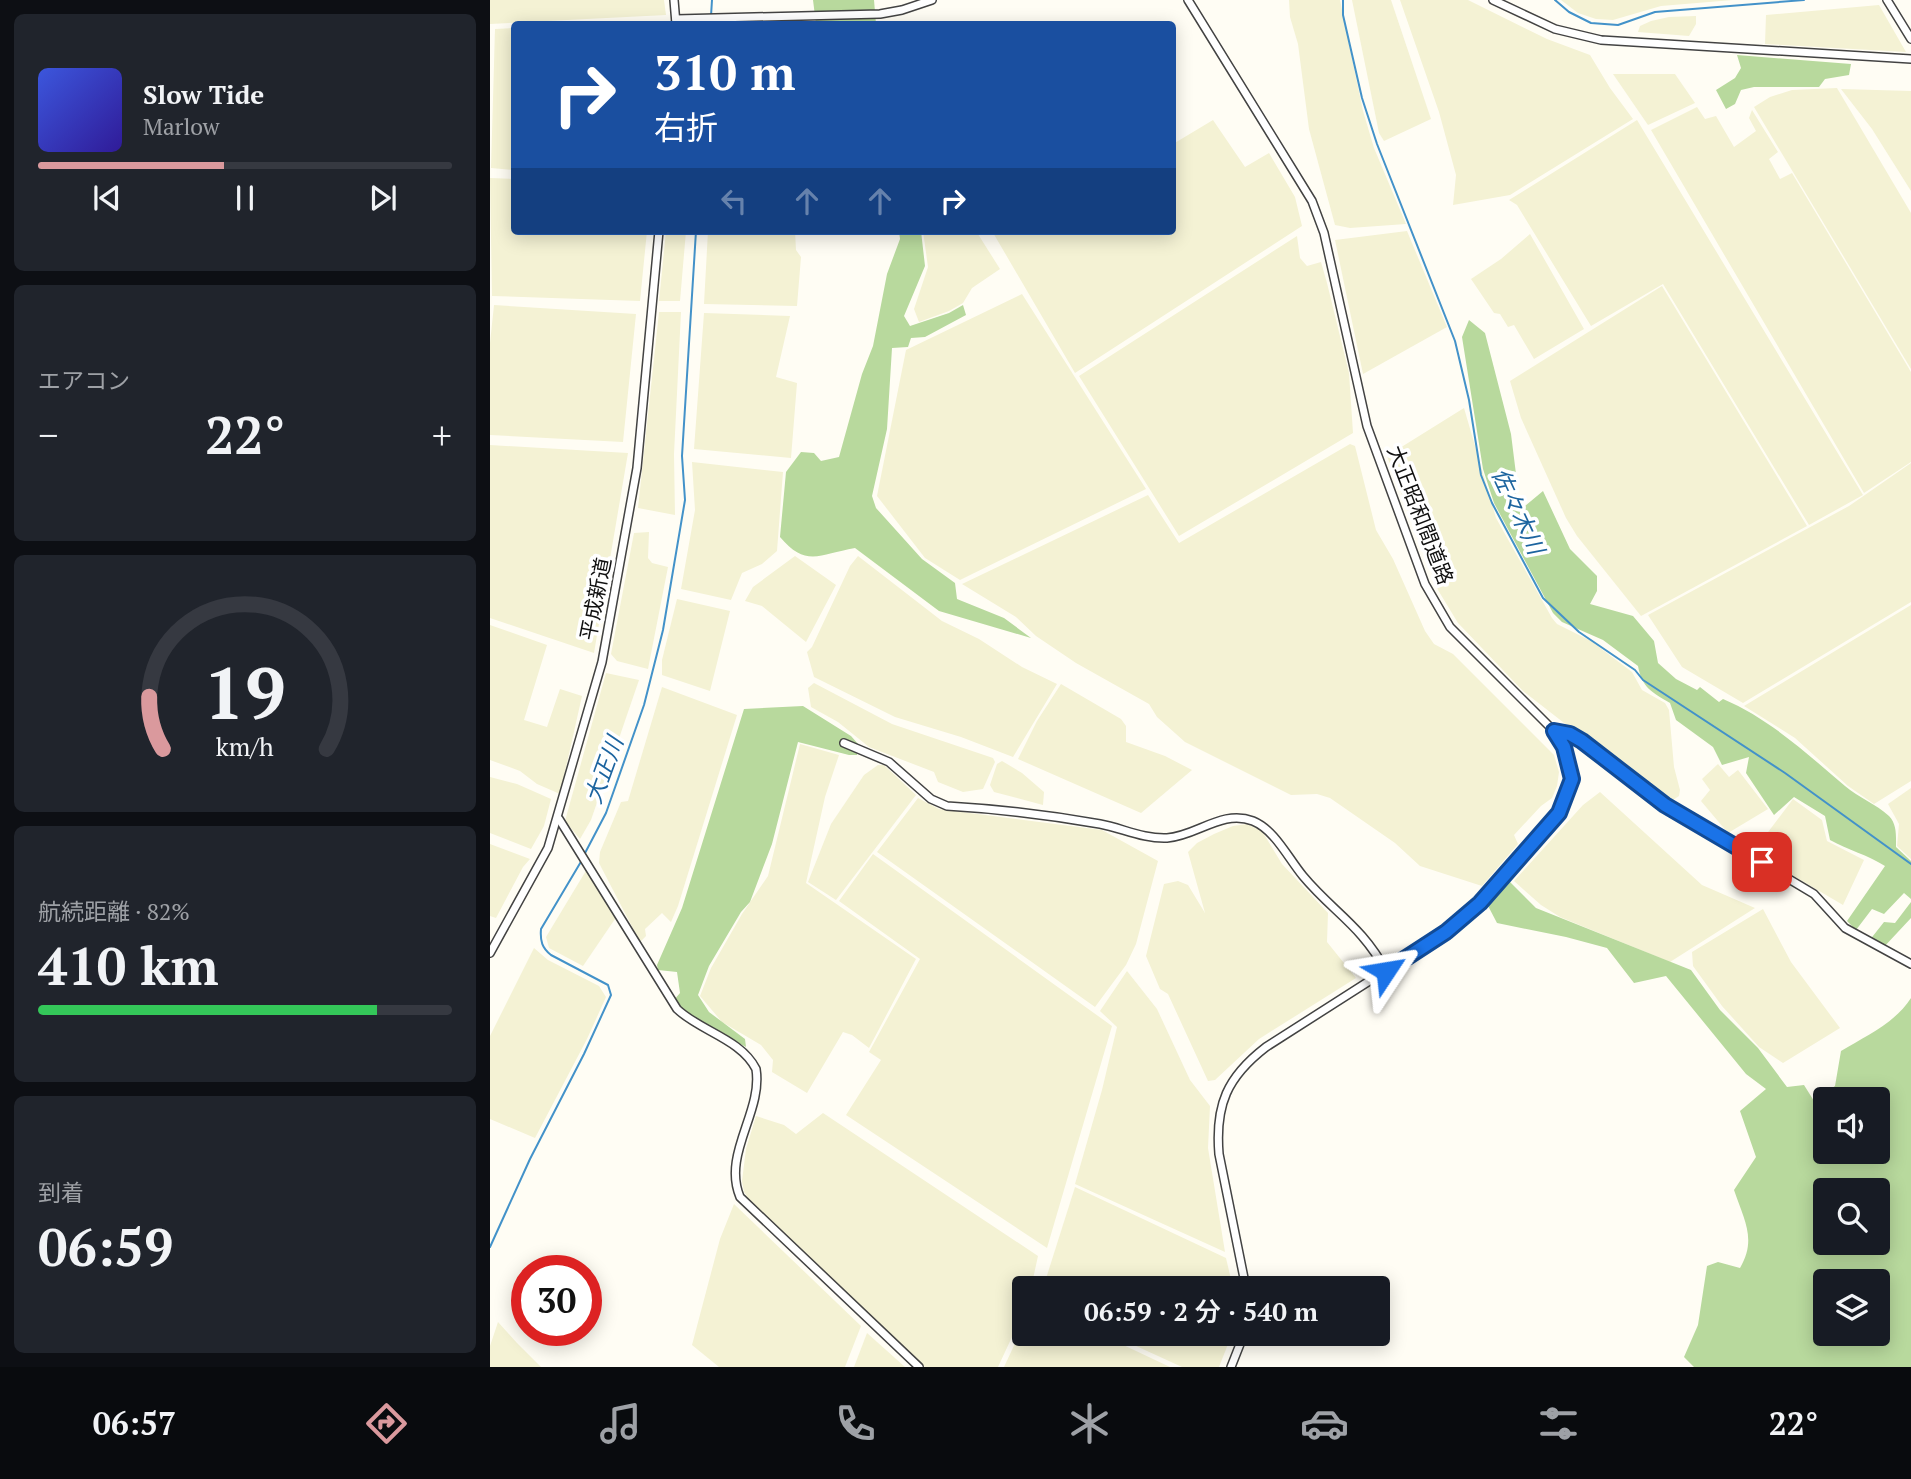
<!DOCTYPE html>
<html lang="ja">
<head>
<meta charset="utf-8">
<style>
  :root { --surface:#171b24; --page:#20242c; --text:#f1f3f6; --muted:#9ea1a6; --line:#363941; --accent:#da999d }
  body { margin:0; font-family:"PT Serif","Noto Sans JP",serif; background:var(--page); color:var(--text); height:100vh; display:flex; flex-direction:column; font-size:26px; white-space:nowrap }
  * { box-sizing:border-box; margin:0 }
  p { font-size:23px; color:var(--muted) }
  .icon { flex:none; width:38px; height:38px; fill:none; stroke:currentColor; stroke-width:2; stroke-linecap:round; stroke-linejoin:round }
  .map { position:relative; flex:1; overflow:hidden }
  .drawer { display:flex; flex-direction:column; gap:14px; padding:14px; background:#0d0f14; width:490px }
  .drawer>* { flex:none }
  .banner { position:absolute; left:21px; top:21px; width:665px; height:214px; border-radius:7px; box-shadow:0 4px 18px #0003; background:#1a4fa0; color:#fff; overflow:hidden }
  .controls { position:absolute; left:1323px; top:1087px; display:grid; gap:14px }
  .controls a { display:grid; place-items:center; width:77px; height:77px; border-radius:7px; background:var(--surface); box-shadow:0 4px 18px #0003; font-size:35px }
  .speed { position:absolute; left:21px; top:1255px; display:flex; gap:14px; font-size:35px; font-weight:700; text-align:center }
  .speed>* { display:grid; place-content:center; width:91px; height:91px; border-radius:50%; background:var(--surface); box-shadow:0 4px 18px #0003; line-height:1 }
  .speed .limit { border:10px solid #d22; background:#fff; color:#111 }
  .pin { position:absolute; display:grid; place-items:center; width:60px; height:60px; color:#fff; margin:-30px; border-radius:14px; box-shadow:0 4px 10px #0006 }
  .me { position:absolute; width:77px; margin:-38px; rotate:57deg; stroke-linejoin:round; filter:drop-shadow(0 0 5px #0008) }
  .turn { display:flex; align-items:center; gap:24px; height:147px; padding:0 28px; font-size:32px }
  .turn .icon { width:91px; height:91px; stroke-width:2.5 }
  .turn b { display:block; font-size:49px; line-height:60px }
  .lanes { display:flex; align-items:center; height:66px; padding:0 28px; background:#0003; justify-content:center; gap:35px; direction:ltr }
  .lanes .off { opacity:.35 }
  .big { font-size:52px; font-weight:600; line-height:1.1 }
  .drawer .card { flex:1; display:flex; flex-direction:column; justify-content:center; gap:10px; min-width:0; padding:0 24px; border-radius:10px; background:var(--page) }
  .drawer .dial { align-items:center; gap:0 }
  .dial svg { height:182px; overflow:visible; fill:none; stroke:var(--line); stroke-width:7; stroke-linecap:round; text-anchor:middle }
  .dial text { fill:var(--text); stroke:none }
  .song { display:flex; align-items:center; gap:21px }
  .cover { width:84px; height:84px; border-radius:10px; background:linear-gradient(135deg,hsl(230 70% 55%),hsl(250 70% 35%)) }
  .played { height:7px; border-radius:4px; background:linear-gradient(90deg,var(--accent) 45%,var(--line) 45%) }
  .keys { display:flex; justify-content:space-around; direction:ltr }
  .heat { display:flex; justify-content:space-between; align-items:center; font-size:38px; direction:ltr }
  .charge { height:10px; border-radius:5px; background:linear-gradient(90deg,#34c759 82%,var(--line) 0) }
  .trip { position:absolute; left:522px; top:1276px; width:378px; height:70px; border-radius:7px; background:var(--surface); box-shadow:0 4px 18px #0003; font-weight:600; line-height:70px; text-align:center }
  .menu { display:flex; height:112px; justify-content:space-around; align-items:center; background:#090b0e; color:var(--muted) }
  .menu .icon { width:49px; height:49px }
  .menu .current { color:var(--accent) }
  .menu b { font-size:32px; color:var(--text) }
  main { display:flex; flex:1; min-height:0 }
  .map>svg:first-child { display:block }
  .farmland { fill:#f4f2d4 }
  .forest { fill:#b8d99d; fill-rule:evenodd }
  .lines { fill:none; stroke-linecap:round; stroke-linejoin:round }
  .stream { stroke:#4392c9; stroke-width:2 }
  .minor-casing { stroke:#434343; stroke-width:10 }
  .minor { stroke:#fff; stroke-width:7 }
  .route-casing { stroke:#114b97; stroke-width:18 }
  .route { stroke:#1a73e8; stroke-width:12 }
  .labels { text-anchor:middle; stroke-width:7; stroke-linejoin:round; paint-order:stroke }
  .street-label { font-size:21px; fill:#101010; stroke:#fff }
  .water-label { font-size:23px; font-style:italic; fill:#1c649f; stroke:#fff }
</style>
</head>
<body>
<main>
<section class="drawer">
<div class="card">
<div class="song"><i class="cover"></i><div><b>Slow Tide</b><p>Marlow</p></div></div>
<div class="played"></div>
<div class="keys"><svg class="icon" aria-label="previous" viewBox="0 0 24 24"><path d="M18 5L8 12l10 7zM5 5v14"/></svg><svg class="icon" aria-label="pause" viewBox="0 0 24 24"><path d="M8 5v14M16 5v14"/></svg><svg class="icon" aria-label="next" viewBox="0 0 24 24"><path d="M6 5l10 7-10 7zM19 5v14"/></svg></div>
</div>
<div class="card"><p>エアコン</p>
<div class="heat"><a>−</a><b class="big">22°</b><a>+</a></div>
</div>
<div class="card dial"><svg viewBox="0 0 100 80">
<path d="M14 69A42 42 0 1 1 86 69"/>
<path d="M14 69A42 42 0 0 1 8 46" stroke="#da999d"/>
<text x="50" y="56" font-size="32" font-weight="700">19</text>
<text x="50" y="72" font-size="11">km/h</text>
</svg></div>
<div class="card"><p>航続距離 · 82%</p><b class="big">410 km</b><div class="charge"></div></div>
<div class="card"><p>到着</p><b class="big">06:59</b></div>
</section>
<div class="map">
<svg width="1421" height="1367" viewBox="0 0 1421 1367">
  <rect width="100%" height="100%" fill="#fffdf4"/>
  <g class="farmland">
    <polygon points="0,0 174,0 176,15 0,24"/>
    <polygon points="799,0 850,0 873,111 884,148 916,224 860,228 845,225 819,129 808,44 800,17"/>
    <polygon points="862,0 901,0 941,119 894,141 889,133"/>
    <polygon points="910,0 978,0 1057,39 1100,55 1120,88 1143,119 1020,195 963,205 966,175 949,112"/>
    <polygon points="1071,0 1243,0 1171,6 1123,20 1106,19 1088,13"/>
    <polygon points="1389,5 1416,52 1275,44 1276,15"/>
    <polygon points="1206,16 1206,24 1199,36 1148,32 1150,26 1161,21 1179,17"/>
    <polygon points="24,28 24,170 1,168 5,29"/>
    <polygon points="1123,74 1185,74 1205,103 1158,125"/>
    <polygon points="1347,88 1421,213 1421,369 1264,107 1280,97 1302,90"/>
    <polygon points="1351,89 1421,91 1421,191 1382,129"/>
    <polygon points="1207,107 1215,119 1226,116 1244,147 1266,131 1259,118 1262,110 1288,152 1279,159 1290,179 1302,173 1421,372 1421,462 1374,493 1161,130"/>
    <polygon points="723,120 755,167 779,153 805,197 812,226 585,373 502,231 682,231 683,144"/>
    <polygon points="1147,120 1373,495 1319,525 1173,284 1101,326 1027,205 1019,200"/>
    <polygon points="0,178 24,179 24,231 157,231 150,301 2,296"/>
    <polygon points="176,231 196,231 190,301 169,301"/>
    <polygon points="218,231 305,231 306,250 311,257 307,306 214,304"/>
    <polygon points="433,231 486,231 510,269 482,288 473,303 459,311 429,322 424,309 438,267"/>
    <polygon points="917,231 957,327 873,374 845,240"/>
    <polygon points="1040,234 1094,329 1044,359 1024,325 1018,327 1010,314 1004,313 981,279 1011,259"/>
    <polygon points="807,236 810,258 817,266 831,262 837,283 859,373 863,433 689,536 589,376"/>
    <polygon points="1172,286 1317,526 1151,616 1087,536 1076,518 1031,418 1020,381"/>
    <polygon points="532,294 656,489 470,580 435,558 387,496 416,350"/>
    <polygon points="4,305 146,314 133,442 0,435 0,343"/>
    <polygon points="169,312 191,312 184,454 185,515 148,508"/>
    <polygon points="214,313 300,316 286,377 307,383 301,458 204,449"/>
    <polygon points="974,408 1006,518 1062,618 1067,624 1101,641 1142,672 1152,690 1175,703 1179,710 1184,767 1190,790 1189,796 1180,802 1173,800 1033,691 968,623 948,590 897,456"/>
    <polygon points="860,444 865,446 886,530 903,559 935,631 944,644 963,654 1064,755 1069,772 1067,786 1062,798 1051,806 1024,835 1028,844 992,886 930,866 905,843 840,798 827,794 801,795 695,742 667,717 659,704 586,663 546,636 526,617 472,584 658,495 689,543"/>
    <polygon points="0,445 138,453 104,653 0,618"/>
    <polygon points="202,462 293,472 287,551 272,564 252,573 241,600 191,589 205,510"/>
    <polygon points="1421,463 1421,602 1253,703 1192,667 1158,615 1359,506"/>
    <polygon points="159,532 158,558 162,563 178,567 158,669 127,661 121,654 144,533"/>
    <polygon points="305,556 346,585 316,642 272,606 255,601 263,587"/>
    <polygon points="368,556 452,621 489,639 532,667 567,684 523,757 471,737 405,717 324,677 317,652 322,647 360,566"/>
    <polygon points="187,599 240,611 220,691 172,675 172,660"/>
    <polygon points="1421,605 1421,781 1384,804 1358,786 1305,738 1254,706"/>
    <polygon points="0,625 57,645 34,720 57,727 70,689 92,696 70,794 47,784 30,771 0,760"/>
    <polygon points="116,673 149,680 101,820 90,839 75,821"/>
    <polygon points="324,683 402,724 503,758 505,762 493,789 473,792 448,782 444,772 379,747 348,722 321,707 318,688"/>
    <polygon points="571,684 631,719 636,726 636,742 675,756 702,770 651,813 528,759 547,721"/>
    <polygon points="172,687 247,715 188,906 181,922 172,913 155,929 156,936 150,942 109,863 110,852 131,802 138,801"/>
    <polygon points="310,744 349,755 335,797 316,883 426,959 379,1048 362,1035 353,1032 317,1093 282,1072 283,1060 271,1045 232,1022 210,996 221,968 252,914 278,876"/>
    <polygon points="512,761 532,773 554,792 553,805 504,792 500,785 507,764"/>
    <polygon points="1228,764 1239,777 1248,770 1278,809 1238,833 1211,801 1220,790 1212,779"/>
    <polygon points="388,765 394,765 426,795 346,900 318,882 341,824 374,775"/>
    <polygon points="0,777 27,784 61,799 54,826 41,849 0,833"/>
    <polygon points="1421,788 1421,859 1407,846 1409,824 1398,804"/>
    <polygon points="1110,792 1212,885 1265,908 1180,962 1070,917 1051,905 1024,881 1093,805"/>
    <polygon points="428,798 449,809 612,830 668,861 646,944 636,965 605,1007 387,852"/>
    <polygon points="1303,799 1332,820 1337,841 1374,860 1353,905 1263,852"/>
    <polygon points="757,824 772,831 792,864 838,913 837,942 866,978 769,1039 725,1080 718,1081 678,994 670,989 656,956 674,884 688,881 698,885 715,913 698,852 707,843 724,834 743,826"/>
    <polygon points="0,844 40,859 33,867 6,918 0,916"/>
    <polygon points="383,854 622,1026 557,1248 356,1115 391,1060 379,1052 430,959 349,901"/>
    <polygon points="97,869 127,916 93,966 59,948 56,937"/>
    <polygon points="1273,909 1301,962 1350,1028 1293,1063 1269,1047 1232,1006 1203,966 1202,952"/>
    <polygon points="44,948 58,960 109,986 116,997 97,1039 45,1138 0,1119 0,1036"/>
    <polygon points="637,971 667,1009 700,1080 720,1106 718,1148 735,1252 585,1184 612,1090 627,1027 610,1011"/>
    <polygon points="333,1113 548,1256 541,1288 534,1288 534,1311 508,1367 435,1367 264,1207 254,1192 252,1181 256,1149 266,1116 294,1125 306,1134"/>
    <polygon points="585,1187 736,1258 743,1288 553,1288"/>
    <polygon points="244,1204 371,1326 355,1367 229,1367 202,1345 230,1239"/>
    <polygon points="8,1322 27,1343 51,1367 0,1367 0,1346"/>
    <polygon points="534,1324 534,1334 610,1334 680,1367 514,1367"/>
    <polygon points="377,1333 415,1367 364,1367"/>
    <polygon points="620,1334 742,1334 729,1367 692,1367"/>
  </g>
  <g class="forest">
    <polygon points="323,0 384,0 386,24 326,24"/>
    <polygon points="1247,55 1361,64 1359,75 1335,79 1329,87 1264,87 1251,90 1245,104 1236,109 1226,90 1245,78 1251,68"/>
    <path d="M409 231H431L435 266 414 316 420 326 459 313 473 305 476 315 435 337 421 338 418 347 402 348 397 429 382 496 386 508 432 559 465 583 467 599 514 618 541 638 449 611 365 548C330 554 316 568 290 537L296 472 311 452 324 453 331 461 349 457 372 374 383 346 397 274 410 239Z"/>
    <path d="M979 320 995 333 1021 434 1026 474 1019 484 1035 506 1053 491 1080 549 1107 576V591L1100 604 1143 616 1164 641 1168 663 1186 679 1207 690 1210 687 1229 702 1233 699C1280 719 1316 753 1355 786 1368 797 1386 804 1399 816 1407 824 1406 836 1406 847L1421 861V899L1414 893 1394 914 1382 909 1366 930 1357 921 1395 866C1378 855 1358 850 1340 840L1335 816 1304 797 1284 815 1256 773 1259 757 1232 765 1223 747 1186 720 1180 703C1162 692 1152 688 1148 666L1113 640 1072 622 1063 613 1004 503 993 469 972 337Z"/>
    <polygon points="313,706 361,736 369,745 367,755 359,755 308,742 282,844 260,902 251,912 219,966 208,995 219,1012 255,1039 256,1047 198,1016 184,1000 190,993 187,972 168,970 167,965 192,908 254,709"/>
    <path d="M1018 880 1046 908 1201 970 1230 1010 1268 1048 1297 1087 1314 1085 1324 1101 1345 1086 1351 1051C1376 1036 1405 1023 1421 998V1367H1204L1194 1357 1208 1325 1217 1266 1228 1262 1250 1268C1267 1239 1254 1220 1244 1190L1266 1157 1250 1111 1276 1089 1256 1074 1176 976 1144 983 1117 948 1076 937 1007 923 996 902ZM1388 1099V1152H1335V1099ZM1388 1190V1242H1335V1190ZM1388 1281V1334H1335V1281Z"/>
    <polygon points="1421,902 1421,918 1393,948 1379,941 1394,922 1405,923"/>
  </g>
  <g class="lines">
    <g class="stream">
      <polyline points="853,0 853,15 872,98 887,144 965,341 979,400 991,475 1002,503 1053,598 1089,632 1145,670 1153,680 1295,773 1421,864"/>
      <polyline points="1065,0 1079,12 1101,23 1128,25 1165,12 1314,0"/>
      <polyline points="221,16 222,0"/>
      <polyline points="94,855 116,813 154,705 173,630 195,500 192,456 206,231"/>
      <path d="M0 1247 40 1159 94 1054 121 995 118 985 61 955C52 948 50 941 51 929L92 860"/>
    </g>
    <g class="minor-casing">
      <g id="minor">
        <polyline points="184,0 186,24"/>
        <path d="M698 0 822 201 834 233 877 426 935 584 960 627 1064 731C1083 760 1084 783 1069 813L990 903 956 932 776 1047C737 1077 725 1105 729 1154L756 1288"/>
        <polyline points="1003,0 1065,29 1111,40 1421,59"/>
        <polyline points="1397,0 1421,39"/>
        <polyline points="186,19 390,14 412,10 442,0"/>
        <polyline points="1064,731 1080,734 1092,741 1175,805 1324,894 1355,928 1421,964"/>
        <path d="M354 743 399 762 441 799 457 806C508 809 559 815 610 824 632 828 653 839 677 838 707 836 732 809 763 821 785 830 798 858 813 876 843 912 872 926 896 971"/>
        <path d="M69 819 187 1009C210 1031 251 1039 266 1069 273 1112 232 1154 250 1197L429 1367"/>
        <polyline points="0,953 58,848 112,662 147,468 169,231"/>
        <polyline points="741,1367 754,1334"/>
      </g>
    </g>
    <use href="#minor" class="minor"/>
  </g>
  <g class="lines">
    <g class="route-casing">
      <polyline id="route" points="896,971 956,932 990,903 1069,813 1082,779 1074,747 1064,731 1080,734 1092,741 1175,805 1272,862"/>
    </g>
    <use href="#route" class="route"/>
  </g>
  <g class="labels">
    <g class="street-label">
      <text transform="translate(930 515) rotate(69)" y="7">大正昭和間道路</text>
      <text transform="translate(106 599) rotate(-79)" y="7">平成新道</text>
    </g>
    <g class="water-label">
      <text transform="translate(1028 511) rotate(65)" y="8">佐々木川</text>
      <text transform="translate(114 770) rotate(-70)" y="8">大正川</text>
    </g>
  </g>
</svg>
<div class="controls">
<a><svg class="icon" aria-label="sound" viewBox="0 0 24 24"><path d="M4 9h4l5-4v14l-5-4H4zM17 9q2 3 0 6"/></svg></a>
<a><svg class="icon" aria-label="search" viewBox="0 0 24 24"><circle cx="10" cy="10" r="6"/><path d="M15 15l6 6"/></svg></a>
<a><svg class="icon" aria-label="layers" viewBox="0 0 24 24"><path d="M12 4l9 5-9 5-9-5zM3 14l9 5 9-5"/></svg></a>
</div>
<div class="speed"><div class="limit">30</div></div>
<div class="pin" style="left:1272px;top:862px;background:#d93025"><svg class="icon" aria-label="arrive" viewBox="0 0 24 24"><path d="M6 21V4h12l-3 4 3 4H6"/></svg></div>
<svg class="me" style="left:896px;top:971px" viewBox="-20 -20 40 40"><path d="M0-17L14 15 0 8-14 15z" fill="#1a73e8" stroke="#fff" stroke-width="4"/></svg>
<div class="trip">06:59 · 2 分 · 540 m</div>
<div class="banner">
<div class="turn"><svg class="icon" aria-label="right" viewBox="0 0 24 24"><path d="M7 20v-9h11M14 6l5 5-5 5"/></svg><div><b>310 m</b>右折</div></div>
<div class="lanes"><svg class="icon off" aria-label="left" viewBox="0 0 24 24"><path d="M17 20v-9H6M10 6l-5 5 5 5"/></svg><svg class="icon off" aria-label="ahead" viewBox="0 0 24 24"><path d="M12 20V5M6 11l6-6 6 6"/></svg><svg class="icon off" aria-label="ahead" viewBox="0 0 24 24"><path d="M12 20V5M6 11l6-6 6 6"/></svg><svg class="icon" aria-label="right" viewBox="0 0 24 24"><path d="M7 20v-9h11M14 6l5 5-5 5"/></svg></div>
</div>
</div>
</main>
<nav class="menu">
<b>06:57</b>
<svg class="icon current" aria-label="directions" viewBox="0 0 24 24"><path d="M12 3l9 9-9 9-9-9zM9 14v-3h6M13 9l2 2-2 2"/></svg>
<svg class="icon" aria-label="music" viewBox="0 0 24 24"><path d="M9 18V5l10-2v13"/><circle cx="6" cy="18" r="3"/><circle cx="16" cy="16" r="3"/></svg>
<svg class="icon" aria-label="phone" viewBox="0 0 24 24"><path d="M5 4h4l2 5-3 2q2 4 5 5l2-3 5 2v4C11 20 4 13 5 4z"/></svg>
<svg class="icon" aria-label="climate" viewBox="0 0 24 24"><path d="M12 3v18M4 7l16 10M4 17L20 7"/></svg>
<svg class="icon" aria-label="car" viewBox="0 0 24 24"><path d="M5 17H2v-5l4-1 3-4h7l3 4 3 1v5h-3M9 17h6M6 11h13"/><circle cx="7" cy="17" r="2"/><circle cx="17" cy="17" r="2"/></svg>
<svg class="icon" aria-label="filters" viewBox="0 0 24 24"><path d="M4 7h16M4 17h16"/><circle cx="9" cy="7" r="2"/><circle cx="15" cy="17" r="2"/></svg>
<b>22°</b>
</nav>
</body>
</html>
